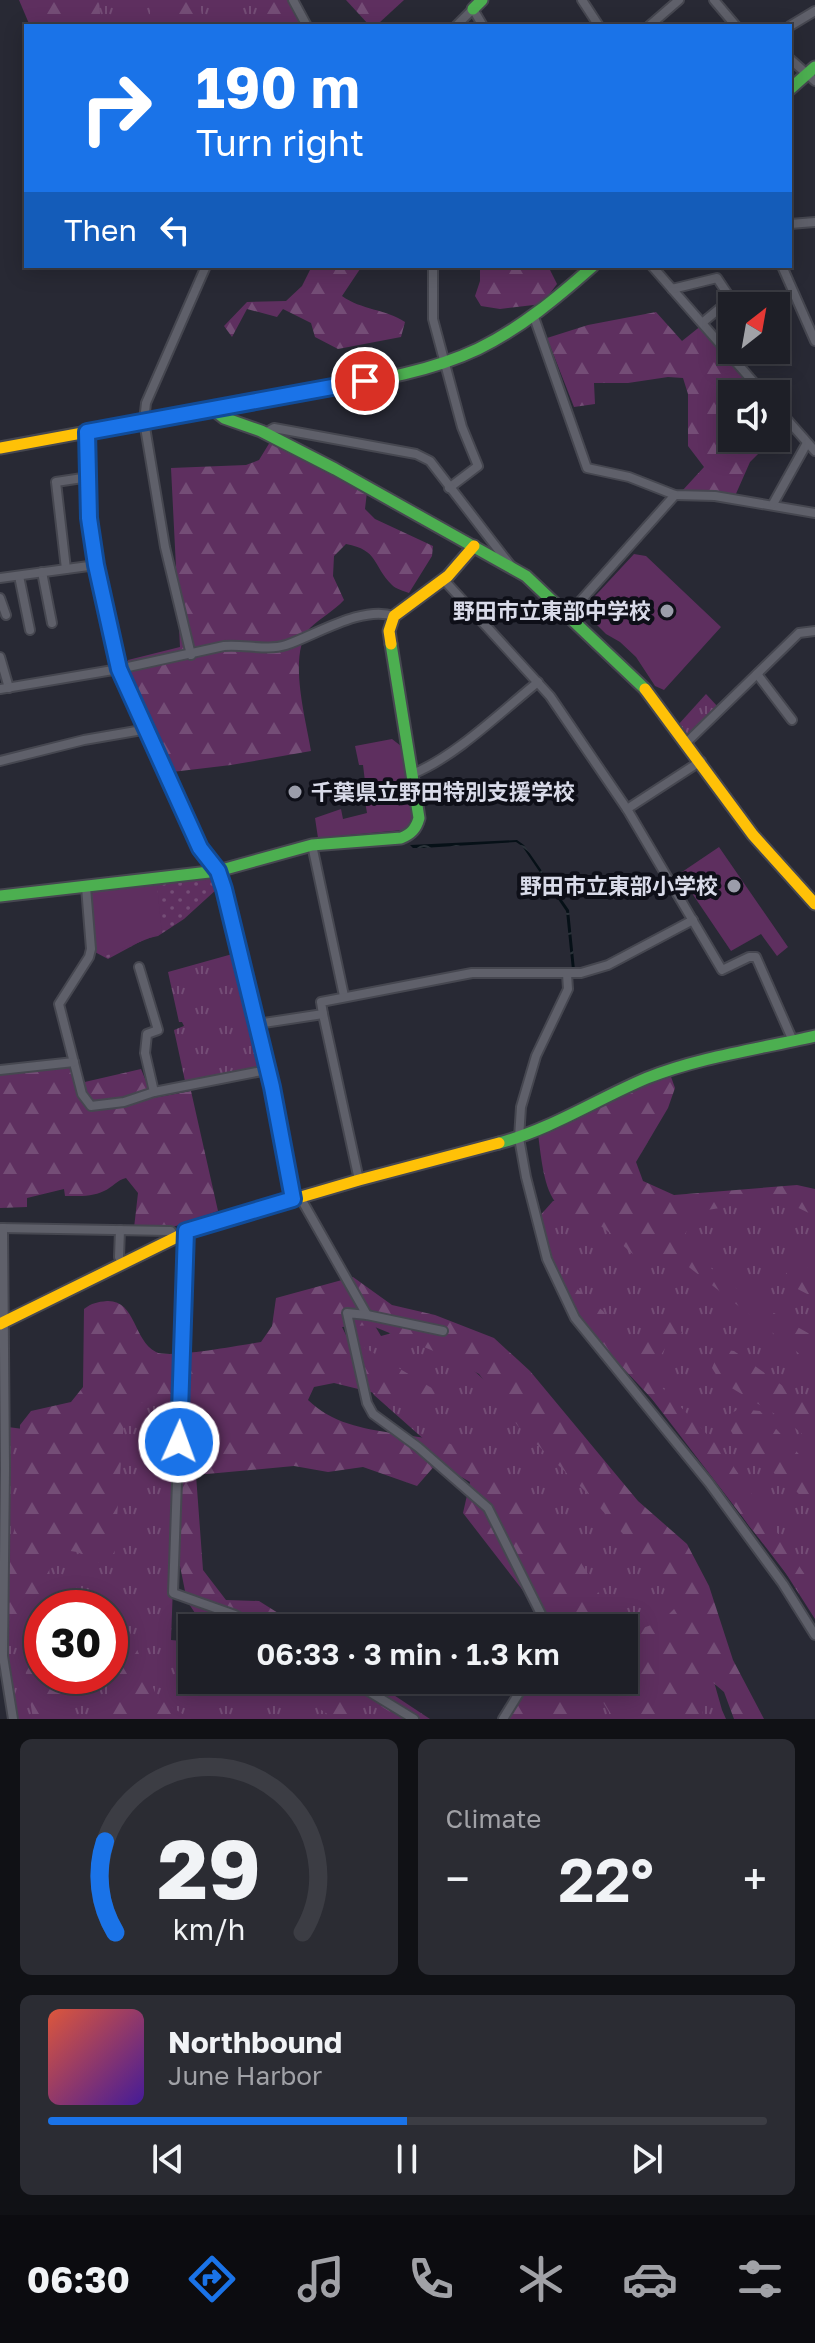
<!DOCTYPE html>
<html lang="en">
<head>
<meta charset="utf-8">
<style>
  :root { --surface:#1e1f27; --page:#2b2c33; --text:#f1f3f6; --muted:#a1a2a7; --line:#3c3d44; --accent:#1a73e8 }
  body { margin:0; font-family:"Golos Text","Noto Sans JP",sans-serif; background:var(--page); color:var(--text); height:100vh; display:flex; flex-direction:column; font-size:30px; white-space:nowrap }
  * { box-sizing:border-box; margin:0 }
  p { font-size:26px; color:var(--muted) }
  .icon { flex:none; width:44px; height:44px; fill:none; stroke:currentColor; stroke-width:2; stroke-linecap:round; stroke-linejoin:round }
  .map { position:relative; height:1719px; overflow:hidden }
  .details { display:flex; flex-direction:column; gap:20px; padding:20px; background:#101115; flex:1 }
  .details>* { flex:none }
  .banner { position:absolute; left:24px; top:24px; width:768px; height:244px; border-radius:0px; box-shadow:0 4px 20px #0003,0 0 0 2px var(--line); background:#1a73e8; color:#fff; overflow:hidden }
  .needle { width:52px; rotate:31deg }
  .tools { position:absolute; left:718px; top:292px; display:grid; gap:16px }
  .tools a { display:grid; place-items:center; width:72px; height:72px; border-radius:0px; background:var(--surface); box-shadow:0 4px 20px #0003,0 0 0 2px var(--line); font-size:40px }
  .speed { position:absolute; left:24px; top:1590px; display:flex; gap:16px; font-size:40px; font-weight:700; text-align:center }
  .speed>* { display:grid; place-content:center; width:104px; height:104px; border-radius:50%; background:var(--surface); box-shadow:0 4px 20px #0003,0 0 0 2px var(--line); line-height:1 }
  .speed .limit { border:12px solid #d22; background:#fff; color:#111 }
  .pin { position:absolute; display:grid; place-items:center; width:68px; height:68px; color:#fff; margin:-34px; border:4px solid #fff; border-radius:50%; box-shadow:0 2px 8px #0007 }
  .me { position:absolute; width:88px; margin:-44px; rotate:2deg; stroke-linejoin:round; filter:drop-shadow(0 0 6px #0008) }
  .turn { display:flex; align-items:center; gap:28px; height:168px; padding:0 40px; font-size:36px }
  .turn .icon { width:104px; height:104px; stroke-width:2.5 }
  .turn b { display:block; font-size:56px; line-height:68px }
  .then { display:flex; align-items:center; height:76px; padding:0 40px; background:#0003; gap:16px; font-size:30px }
  .big { font-size:60px; font-weight:600; line-height:1.1 }
  .details .card { flex:1; display:flex; flex-direction:column; justify-content:center; gap:12px; min-width:0; padding:0 28px; border-radius:12px; background:var(--page) }
  .details .dial { align-items:center; gap:0 }
  .dial svg { height:208px; overflow:visible; fill:none; stroke:var(--line); stroke-width:7; stroke-linecap:round; text-anchor:middle }
  .dial text { fill:var(--text); stroke:none }
  .song { display:flex; align-items:center; gap:24px }
  .cover { width:96px; height:96px; border-radius:12px; background:linear-gradient(135deg,hsl(10 70% 55%),hsl(260 70% 35%)) }
  .played { height:8px; border-radius:4px; background:linear-gradient(90deg,var(--accent) 50%,var(--line) 50%) }
  .keys { display:flex; justify-content:space-around; direction:ltr }
  .heat { display:flex; justify-content:space-between; align-items:center; font-size:44px; direction:ltr }
  .details .tiles { flex:1; display:grid; gap:20px; grid-template-columns:1fr 1fr }
  .card:last-child { grid-column:span 2 }
  .trip { position:absolute; left:178px; top:1614px; width:460px; height:80px; border-radius:0px; background:var(--surface); box-shadow:0 4px 20px #0003,0 0 0 2px var(--line); font-weight:600; line-height:80px; text-align:center }
  .tabs { display:flex; height:128px; justify-content:space-around; align-items:center; background:#0c0c10; color:var(--muted) }
  .tabs .icon { width:56px; height:56px }
  .tabs .selected { color:var(--accent) }
  .tabs b { font-size:36px; color:var(--text) }
  .map>svg:first-child { display:block }
  .grass { fill:url(#grass-tufts); fill-rule:evenodd }
  .forest { fill:url(#forest-firs); fill-rule:evenodd }
  .park { fill:url(#park-dots) }
  .pitch { fill:#5e2f5f }
  .water { fill:url(#water-waves) }
  .lines { fill:none; stroke-linecap:round; stroke-linejoin:round }
  .street-casing { stroke:#464750; stroke-width:12 }
  .fast-casing { stroke:#464750; stroke-width:15 }
  .slow-casing { stroke:#464750; stroke-width:15 }
  .street { stroke:#5f606a; stroke-width:8 }
  .fast { stroke:#4caf50; stroke-width:11 }
  .slow { stroke:#ffc107; stroke-width:11 }
  .route-casing { stroke:#114b97; stroke-width:20 }
  .route { stroke:#1a73e8; stroke-width:14 }
  .poi-dot { fill:#9b9daa; stroke:#0e0f18; stroke-width:3 }
  .labels { text-anchor:middle; stroke-width:8; stroke-linejoin:round; paint-order:stroke }
  .poi-label { font-size:22px; font-weight:bold; fill:#d9dbe9; stroke:#0e0f18; text-anchor:end }
</style>
</head>
<body>
<div class="map">
<svg width="815" height="1719" viewBox="0 0 815 1719">
  <defs>
    <pattern id="grass-tufts" width="24" height="20" patternUnits="userSpaceOnUse" patternTransform="scale(2)"><rect width="24" height="20" fill="#5e2f5f"/><path d="M3 7l-1-3M5 7V3M7 7l1-3M15 17l-1-3M17 17v-4M19 17l1-3" fill="none" stroke="#744d76"/></pattern>
    <pattern id="forest-firs" width="22" height="20" patternUnits="userSpaceOnUse" patternTransform="scale(2)"><rect width="22" height="20" fill="#5e2f5f"/><path d="M5 1l3.5 6h-7zM16 11l3.5 6h-7z" fill="#744d76"/></pattern>
    <pattern id="park-dots" width="8" height="8" patternUnits="userSpaceOnUse" patternTransform="scale(2)"><rect width="8" height="8" fill="#5e2f5f"/><path d="M2 2h.1M6 6h.1" fill="none" stroke="#744d76" stroke-width="1.8" stroke-linecap="round"/></pattern>
    <pattern id="water-waves" width="16" height="10" patternUnits="userSpaceOnUse" patternTransform="scale(2)"><rect width="16" height="10" fill="#061017"/><path d="M0 5q4-4 8 0t8 0" fill="none" stroke="#2a3239"/></pattern>
  </defs>
  <rect width="100%" height="100%" fill="#282934"/>
  <g class="grass">
    <polygon points="19,0 284,0 299,26 30,26"/>
    <polygon points="706,694 718,707 688,738 678,725"/>
    <polygon points="236,953 262,1065 260,1067 185,1081 174,1030 184,1026 182,1022 179,1022 168,972"/>
    <polygon points="773,1188 815,1199 815,1619 778,1561 749,1526 707,1465 568,1298 543,1250 537,1219 553,1201 599,1191 695,1209"/>
    <path d="M359 1299 381 1336 414 1327 434 1335 547 1436 666 1577 705 1650 722 1710 726 1719H506L530 1680H624V1628H563L471 1481 374 1395C356 1367 353 1333 354 1300Z"/>
    <path d="M128 1363 181 1366 171 1640 192 1642V1680H354L415 1719H14L5 1664 8 1427 98 1439ZM42 1608H110V1676H42Z"/>
  </g>
  <g class="forest">
    <polygon points="31,0 99,0 101,26 36,26"/>
    <polygon points="150,0 199,0 204,26 150,26"/>
    <polygon points="257,0 291,0 307,26 271,26"/>
    <polygon points="346,0 404,0 379,23 369,25"/>
    <path d="M312 266H362L342 296C361 310 386 309 405 322L401 337 338 349 315 337 311 323 283 309 277 317 247 309 232 337 224 326 247 302 286 301 302 286Z"/>
    <polygon points="480,266 548,266 557,284 542,304 500,309 481,306 475,296 480,281"/>
    <polygon points="656,312 682,341 702,325 759,394 732,394 732,438 760,438 760,452 750,462 735,496 682,491 704,467 688,446 688,394 683,378 668,377 628,383 594,383 595,404 574,407 547,338 588,325"/>
    <path d="M270 442 329 473 368 483 365 509 375 519 433 546 432 556 409 593C404 591 396 589 392 585 372 565 379 550 346 544L334 556 333 576 344 600C334 611 320 618 310 628 287 654 306 719 311 751L231 765 172 772 150 731H137L128 660 180 647 171 468 246 465 259 460Z"/>
    <path d="M70 1065 76 1084 141 1069 153 1098 191 1091 218 1211 176 1226 134 1228 138 1193 126 1178C117 1180 113 1187 104 1191 92 1197 78 1196 65 1196L64 1189 27 1198V1207L0 1208V1073Z"/>
    <path d="M670 1074 675 1088 668 1108 636 1162 643 1181 674 1195 797 1185 815 1189V1216L778 1198 690 1213 684 1243C723 1283 767 1310 815 1337V1366L676 1257C632 1268 632 1249 602 1227 590 1218 569 1216 558 1205 543 1190 541 1154 538 1134Z"/>
    <polygon points="797,1262 815,1271 815,1298 786,1283 786,1273"/>
    <path d="M353 1277 392 1305 435 1315 494 1338 530 1371 638 1501 687 1544 709 1586 733 1660 764 1719H734L724 1692 704 1675 697 1686 704 1719H613L594 1687 584 1680H624V1628H552L463 1513 470 1482 437 1463 417 1486 363 1467 328 1472 294 1466 196 1475 203 1570 226 1600 259 1601 302 1628H205L187 1601 177 1551 179 1456 168 1415 151 1401 125 1405 114 1560 102 1564 77 1552 57 1549 49 1566 52 1608H42V1676H61L67 1719H33L23 1656 13 1628 0 1613V1553L13 1542 18 1505 20 1425 31 1411 71 1402 83 1387 84 1309C92 1303 97 1302 107 1301 136 1300 133 1340 156 1352 169 1359 242 1345 261 1342L272 1326 276 1298ZM370 1325 436 1352 479 1374 518 1426 586 1492 653 1568 675 1608 662 1621 632 1632C605 1613 594 1580 575 1554 565 1541 552 1529 541 1517 524 1498 507 1476 485 1460 433 1423 355 1446 308 1400L314 1387 334 1383 419 1404 434 1403 435 1390 347 1337 342 1327Z"/>
    <polygon points="571,1284 603,1311 636,1360 653,1329 665,1320 677,1323 682,1333 669,1342 649,1374 724,1452 815,1590 815,1618 794,1584 652,1399 566,1307 563,1292"/>
    <polygon points="720,1349 734,1351 815,1409 815,1445 788,1422 720,1381 712,1368"/>
    <polygon points="739,1409 760,1411 815,1472 815,1511 796,1491 739,1445 731,1431 728,1415"/>
    <polygon points="128,1628 157,1697 190,1719 105,1719 89,1708 107,1694 107,1676 110,1676 110,1642"/>
    <polygon points="276,1680 371,1680 430,1719 401,1719 368,1698 356,1697 347,1719 335,1719"/>
    <polygon points="533,1680 576,1680 572,1693 575,1719 502,1719"/>
  </g>
  <polygon class="park" points="210,877 217,889 184,919 158,936 145,939 108,959 93,951 89,890"/>
  <g class="pitch">
    <polygon points="634,554 646,556 721,627 664,690 655,686 636,657 620,642 606,634 582,610"/>
    <polygon points="392,739 401,746 412,817 408,827 403,830 318,838 315,818 341,809 343,819 367,813 362,783 365,782 363,765 359,765 355,746"/>
    <polygon points="719,847 788,947 777,956 761,934 731,951 679,874"/>
    <polygon points="157,885 162,933 105,956 95,951 88,893"/>
  </g>
  <polygon class="water" points="517,840 524,845 569,910 575,970 572,970 566,911 522,846 516,842 423,848 413,848 410,845"/>
  <g class="lines">
    <g class="street-casing">
      <g id="street">
        <polyline points="293,0 307,26"/>
        <polyline points="582,0 599,26"/>
        <polyline points="714,0 736,26"/>
        <polyline points="456,26 473,9 483,26"/>
        <polyline points="649,26 679,0"/>
        <polyline points="790,26 815,11"/>
        <polyline points="790,59 815,81"/>
        <polyline points="790,224 815,222"/>
        <polyline points="433,266 433,319 462,427 478,466 449,488"/>
        <polyline points="652,266 764,394"/>
        <polyline points="782,266 815,341"/>
        <polyline points="672,289 717,278 731,299 702,323"/>
        <polyline points="534,317 587,468 629,477 675,495 715,496 815,513"/>
        <polyline points="776,407 815,451"/>
        <polyline points="87,432 89,518 96,565 119,669 200,848 218,871 224,889 272,1087 293,1199"/>
        <polyline points="265,433 274,428 416,454 430,461 511,566"/>
        <polyline points="773,504 807,443"/>
        <polyline points="66,569 56,482 89,477"/>
        <polyline points="42,572 52,623"/>
        <polyline points="19,576 30,630"/>
        <polyline points="0,578 96,565"/>
        <polyline points="444,580 550,696 627,809 722,970 749,957 756,957 793,1041"/>
        <polyline points="0,598 6,615"/>
        <polyline points="568,615 675,495"/>
        <polyline points="191,655 165,547 144,421 146,403 206,266"/>
        <polyline points="0,657 9,688"/>
        <polyline points="757,674 792,720"/>
        <path d="M0 689 119 669 224 646C244 644 267 651 286 645 316 635 362 605 394 616"/>
        <polyline points="687,742 799,633 815,631"/>
        <polyline points="0,761 84,740 148,729"/>
        <path d="M412 774C454 758 503 710 538 682"/>
        <polyline points="627,809 701,761"/>
        <polyline points="312,845 344,996"/>
        <polyline points="86,887 91,949 89,957 59,1004 82,1094 91,1106 124,1102 154,1092"/>
        <polyline points="139,967 158,1030 147,1034 145,1053 154,1092 267,1070"/>
        <polyline points="567,974 568,989 536,1056 521,1107 519,1138 526,1177 547,1259 575,1318 709,1483 783,1584 815,1635"/>
        <polyline points="323,1014 359,1180"/>
        <polyline points="257,1024 323,1014 321,1002 472,973 581,973 608,965 693,920"/>
        <polyline points="0,1070 74,1062"/>
        <polyline points="300,1197 367,1315"/>
        <polyline points="0,1228 171,1231 174,1236"/>
        <polyline points="3,1228 5,1468 3,1656 13,1719"/>
        <polyline points="120,1230 119,1257 122,1262"/>
        <polyline points="186,1231 173,1593 235,1615 258,1628"/>
        <polyline points="443,1331 367,1315 347,1313 367,1403 373,1414 418,1447 488,1508 548,1628"/>
        <polyline points="350,1680 414,1719"/>
        <polyline points="503,1719 527,1680"/>
      </g>
    </g>
    <g class="fast-casing">
      <g id="fast">
        <polyline points="473,9 482,0"/>
        <polyline points="790,89 815,67"/>
        <path d="M294 394C356 383 421 376 478 349 521 328 558 297 593 266"/>
        <polyline points="211,408 224,418 261,431 335,469 526,576 645,689"/>
        <path d="M0 896 218 871 312 845 401 838C411 834 416 829 419 818L391 644"/>
        <path d="M499 1143C552 1129 597 1099 647 1078 700 1057 759 1049 815 1036"/>
      </g>
    </g>
    <g class="slow-casing">
      <g id="slow">
        <polyline points="0,448 294,394"/>
        <polyline points="391,644 389,631 394,616 448,576 474,546"/>
        <polyline points="645,689 753,835 815,904"/>
        <polyline points="0,1324 195,1228 359,1180 499,1143"/>
      </g>
    </g>
    <use href="#street" class="street"/>
    <use href="#fast" class="fast"/>
    <use href="#slow" class="slow"/>
  </g>
  <g class="lines">
    <g class="route-casing">
      <polyline id="route" points="179,1442 186,1231 293,1199 272,1087 224,889 218,871 200,848 119,669 96,565 89,518 87,432 365,381"/>
    </g>
    <use href="#route" class="route"/>
  </g>
  <g class="poi-dot">
    <circle cx="667" cy="611" r="8"/>
    <circle cx="295" cy="792" r="8"/>
    <circle cx="734" cy="886" r="8"/>
  </g>
  <g class="labels">
    <g class="poi-label">
      <text x="651" y="619">野田市立東部中学校</text>
      <text x="311" y="800" text-anchor="start">千葉県立野田特別支援学校</text>
      <text x="718" y="894">野田市立東部小学校</text>
    </g>
  </g>
</svg>
<div class="tools">
<a><svg class="needle" viewBox="-14 -14 28 28"><path d="M0-13l5 13h-10z" fill="#e53935"/><path d="M0 13l5-13h-10z" fill="#a1a2a7"/></svg></a>
<a><svg class="icon" aria-label="sound" viewBox="0 0 24 24"><path d="M4 9h4l5-4v14l-5-4H4zM17 9q2 3 0 6"/></svg></a>
</div>
<div class="speed"><div class="limit">30</div></div>
<div class="pin" style="left:365px;top:381px;background:#d93025"><svg class="icon" aria-label="arrive" viewBox="0 0 24 24"><path d="M6 21V4h12l-3 4 3 4H6"/></svg></div>
<svg class="me" style="left:179px;top:1442px" viewBox="-20 -20 40 40"><circle r="17" fill="#1a73e8" stroke="#fff" stroke-width="3"/><path d="M0-11L8 9 0 5-8 9z" fill="#fff"/></svg>
<div class="trip">06:33 · 3 min · 1.3 km</div>
<div class="banner">
<div class="turn"><svg class="icon" aria-label="right" viewBox="0 0 24 24"><path d="M7 20v-9h11M14 6l5 5-5 5"/></svg><div><b>190 m</b>Turn right</div></div>
<div class="then">Then<svg class="icon" aria-label="left" viewBox="0 0 24 24"><path d="M17 20v-9H6M10 6l-5 5 5 5"/></svg></div>
</div>
</div>
<section class="details">
<div class="tiles">
<div class="card dial"><svg viewBox="0 0 100 80">
<path d="M14 69A42 42 0 1 1 86 69"/>
<path d="M14 69A42 42 0 0 1 10 34" stroke="#1a73e8"/>
<text x="50" y="56" font-size="32" font-weight="700">29</text>
<text x="50" y="72" font-size="11">km/h</text>
</svg></div>
<div class="card"><p>Climate</p>
<div class="heat"><a>−</a><b class="big">22°</b><a>+</a></div>
</div>
<div class="card">
<div class="song"><i class="cover"></i><div><b>Northbound</b><p>June Harbor</p></div></div>
<div class="played"></div>
<div class="keys"><svg class="icon" aria-label="previous" viewBox="0 0 24 24"><path d="M18 5L8 12l10 7zM5 5v14"/></svg><svg class="icon" aria-label="pause" viewBox="0 0 24 24"><path d="M8 5v14M16 5v14"/></svg><svg class="icon" aria-label="next" viewBox="0 0 24 24"><path d="M6 5l10 7-10 7zM19 5v14"/></svg></div>
</div>
</div>
</section>
<nav class="tabs">
<b>06:30</b>
<svg class="icon selected" aria-label="directions" viewBox="0 0 24 24"><path d="M12 3l9 9-9 9-9-9zM9 14v-3h6M13 9l2 2-2 2"/></svg>
<svg class="icon" aria-label="music" viewBox="0 0 24 24"><path d="M9 18V5l10-2v13"/><circle cx="6" cy="18" r="3"/><circle cx="16" cy="16" r="3"/></svg>
<svg class="icon" aria-label="phone" viewBox="0 0 24 24"><path d="M5 4h4l2 5-3 2q2 4 5 5l2-3 5 2v4C11 20 4 13 5 4z"/></svg>
<svg class="icon" aria-label="climate" viewBox="0 0 24 24"><path d="M12 3v18M4 7l16 10M4 17L20 7"/></svg>
<svg class="icon" aria-label="car" viewBox="0 0 24 24"><path d="M5 17H2v-5l4-1 3-4h7l3 4 3 1v5h-3M9 17h6M6 11h13"/><circle cx="7" cy="17" r="2"/><circle cx="17" cy="17" r="2"/></svg>
<svg class="icon" aria-label="filters" viewBox="0 0 24 24"><path d="M4 7h16M4 17h16"/><circle cx="9" cy="7" r="2"/><circle cx="15" cy="17" r="2"/></svg>
</nav>
</body>
</html>
